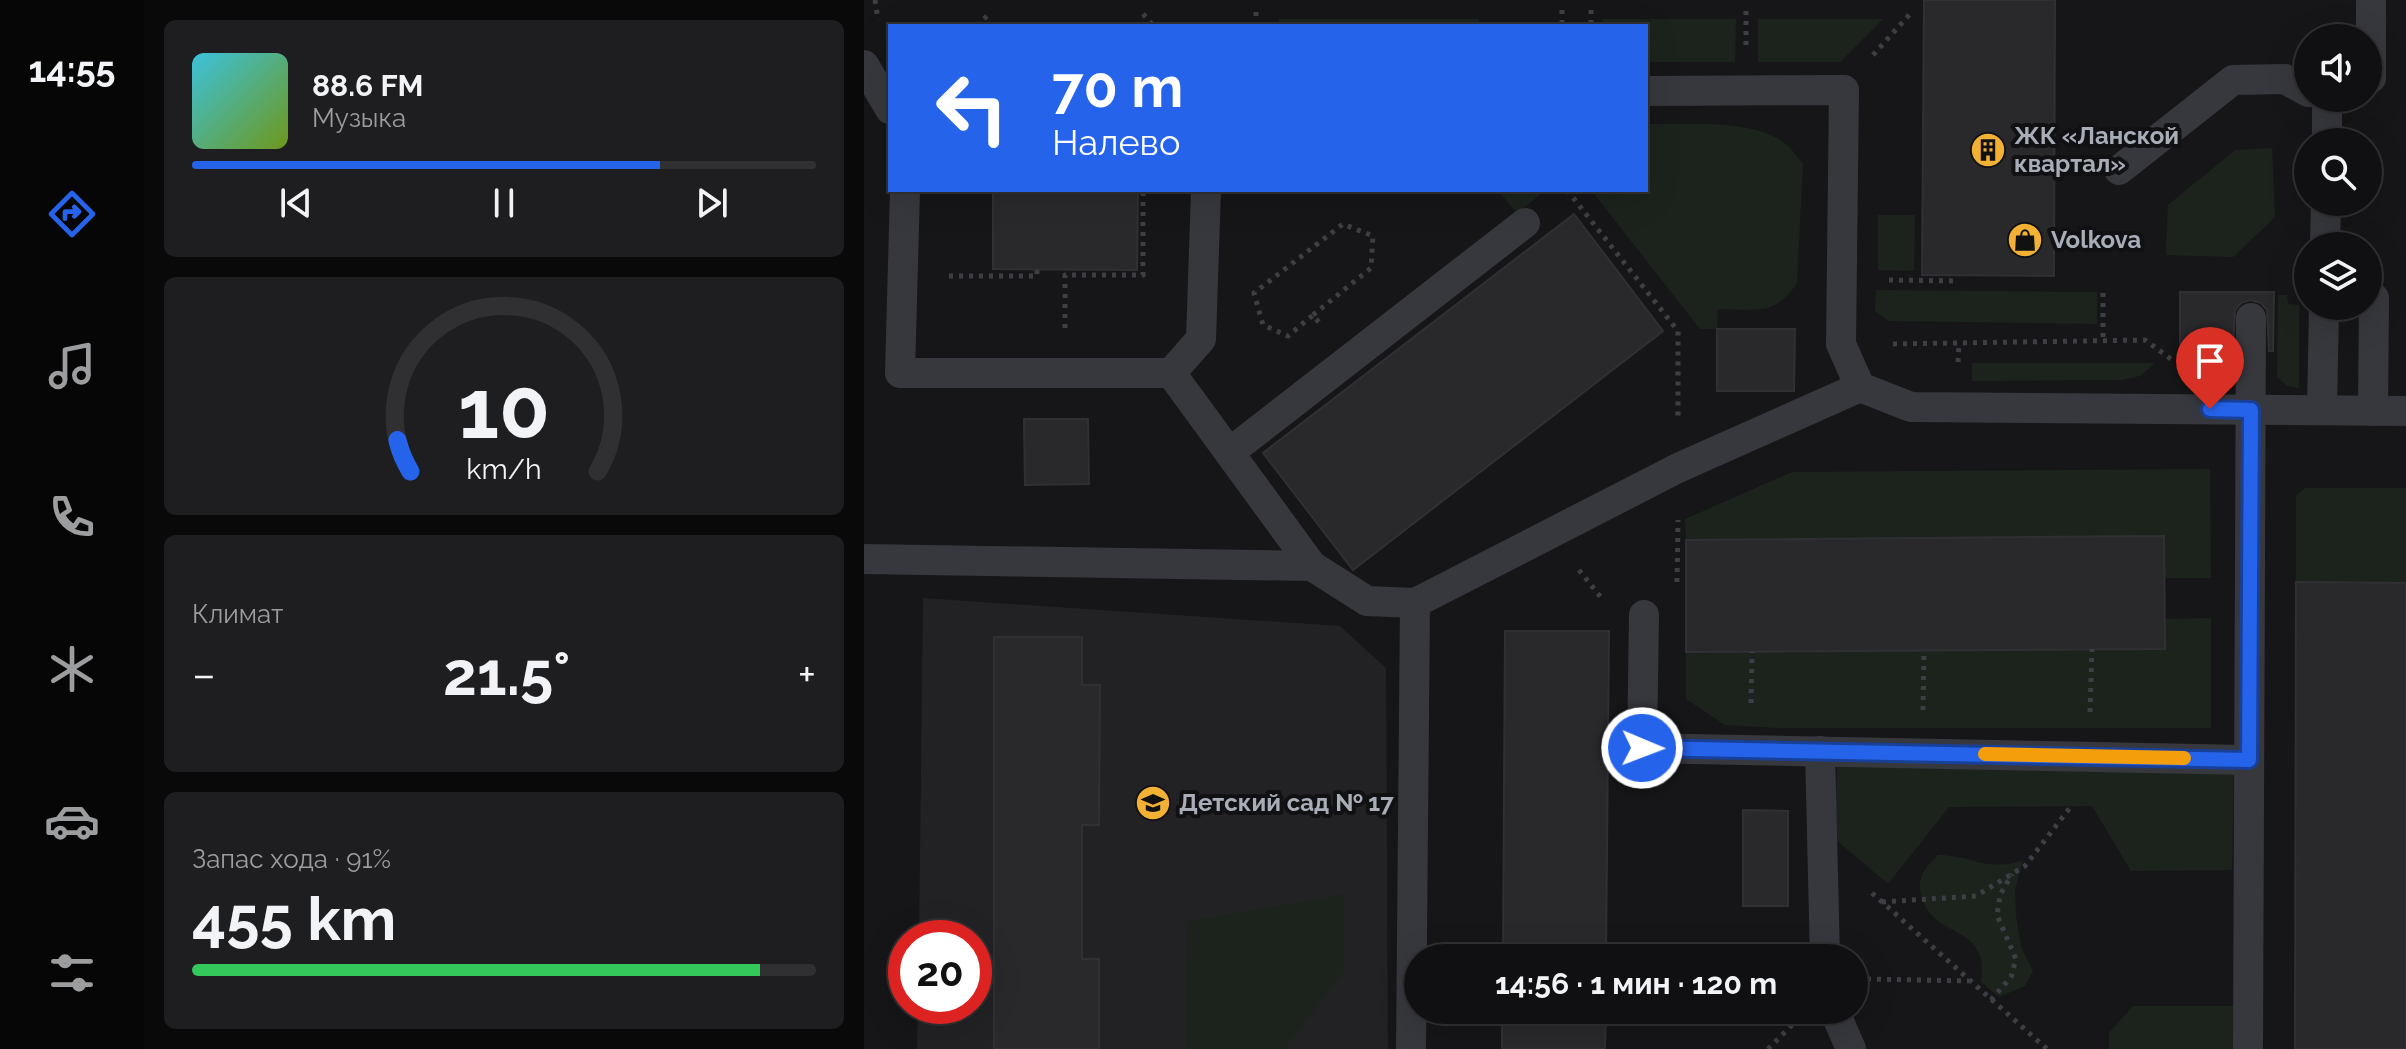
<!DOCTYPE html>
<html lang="ru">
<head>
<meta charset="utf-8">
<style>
  :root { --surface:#101012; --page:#1e1e20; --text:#f1f3f6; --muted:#9c9d9f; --line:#303032; --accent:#2563eb }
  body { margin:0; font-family:Raleway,sans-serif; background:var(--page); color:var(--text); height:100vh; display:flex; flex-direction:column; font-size:30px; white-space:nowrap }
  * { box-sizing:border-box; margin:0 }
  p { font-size:26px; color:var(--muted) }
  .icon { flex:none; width:44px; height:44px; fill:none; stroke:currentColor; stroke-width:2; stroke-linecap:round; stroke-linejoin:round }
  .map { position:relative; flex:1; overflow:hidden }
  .sheet { display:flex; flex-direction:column; gap:20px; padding:20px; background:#09090a; width:720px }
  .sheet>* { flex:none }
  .hud { position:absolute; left:24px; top:24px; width:760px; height:168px; border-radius:0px; box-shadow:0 8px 32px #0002,0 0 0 2px var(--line); background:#2563eb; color:#fff; overflow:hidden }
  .buttons { position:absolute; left:1430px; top:24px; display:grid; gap:16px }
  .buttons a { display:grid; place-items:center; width:88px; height:88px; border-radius:50%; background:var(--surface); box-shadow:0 8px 32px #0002,0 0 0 2px var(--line); font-size:40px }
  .speed { position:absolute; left:24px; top:920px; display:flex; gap:16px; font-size:40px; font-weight:700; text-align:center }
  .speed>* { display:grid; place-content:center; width:104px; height:104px; border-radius:50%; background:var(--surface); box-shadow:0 8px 32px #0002,0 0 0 2px var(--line); line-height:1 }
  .speed .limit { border:12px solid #d22; background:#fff; color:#111 }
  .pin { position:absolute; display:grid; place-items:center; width:68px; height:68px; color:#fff; margin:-82px -34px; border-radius:50% 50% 50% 0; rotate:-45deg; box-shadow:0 0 8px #0007 }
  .pin .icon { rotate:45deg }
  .me { position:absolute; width:88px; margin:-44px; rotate:91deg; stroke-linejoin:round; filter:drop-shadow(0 0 6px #0008) }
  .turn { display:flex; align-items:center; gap:28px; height:168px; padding:0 32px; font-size:36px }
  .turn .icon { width:104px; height:104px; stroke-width:2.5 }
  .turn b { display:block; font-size:56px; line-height:68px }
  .big { font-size:60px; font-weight:700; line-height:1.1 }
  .sheet .widget { flex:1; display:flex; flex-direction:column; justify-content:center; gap:12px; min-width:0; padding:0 28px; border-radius:12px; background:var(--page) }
  .sheet .dial { align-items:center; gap:0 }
  .dial svg { height:208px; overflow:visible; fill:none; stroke:var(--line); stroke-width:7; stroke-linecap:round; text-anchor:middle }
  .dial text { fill:var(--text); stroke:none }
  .song { display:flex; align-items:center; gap:24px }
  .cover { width:96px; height:96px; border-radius:12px; background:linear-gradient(135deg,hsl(190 70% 55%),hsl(80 70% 35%)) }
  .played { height:8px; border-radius:4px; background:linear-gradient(90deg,var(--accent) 75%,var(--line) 75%) }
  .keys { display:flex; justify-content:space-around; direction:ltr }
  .heat { display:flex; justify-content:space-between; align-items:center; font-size:44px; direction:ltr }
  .charge { height:12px; border-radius:6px; background:linear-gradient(90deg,#34c759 91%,var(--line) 0) }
  .trip { position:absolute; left:540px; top:944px; width:464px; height:80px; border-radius:40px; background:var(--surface); box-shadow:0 8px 32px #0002,0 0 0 2px var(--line); font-weight:700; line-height:80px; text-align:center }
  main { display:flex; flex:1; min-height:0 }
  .dock { display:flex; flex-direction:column; width:144px; justify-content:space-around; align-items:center; background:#060607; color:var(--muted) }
  .dock .icon { width:56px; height:56px }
  .dock .on { color:var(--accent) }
  .dock b { font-size:36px; color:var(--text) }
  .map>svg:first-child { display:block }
  .built { fill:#222225 }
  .green { fill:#1c231d }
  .building { fill:#29292c; stroke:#303034; stroke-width:2 }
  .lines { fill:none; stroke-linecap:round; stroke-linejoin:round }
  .path { stroke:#3d3f44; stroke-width:5; stroke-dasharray:4 6; stroke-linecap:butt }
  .service { stroke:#37383d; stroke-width:30 }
  .route-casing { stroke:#184099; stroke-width:20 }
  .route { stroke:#2563eb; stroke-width:14 }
  .slow { stroke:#f59e0b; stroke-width:14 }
  .labels { text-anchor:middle; stroke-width:8; stroke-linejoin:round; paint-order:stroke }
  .poi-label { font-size:24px; font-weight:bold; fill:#a8adb8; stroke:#111113; text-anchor:start }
</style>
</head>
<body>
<main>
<nav class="dock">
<b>14:55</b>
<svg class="icon on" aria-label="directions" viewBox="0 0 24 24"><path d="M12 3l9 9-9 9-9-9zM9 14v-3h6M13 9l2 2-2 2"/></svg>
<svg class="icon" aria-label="music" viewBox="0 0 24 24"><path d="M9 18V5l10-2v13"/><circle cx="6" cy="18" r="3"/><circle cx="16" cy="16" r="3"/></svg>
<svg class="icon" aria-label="phone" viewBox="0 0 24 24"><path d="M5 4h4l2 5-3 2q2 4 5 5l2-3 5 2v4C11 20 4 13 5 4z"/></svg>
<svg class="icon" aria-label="climate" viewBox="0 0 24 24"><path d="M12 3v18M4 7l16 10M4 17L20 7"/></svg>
<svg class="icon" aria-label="car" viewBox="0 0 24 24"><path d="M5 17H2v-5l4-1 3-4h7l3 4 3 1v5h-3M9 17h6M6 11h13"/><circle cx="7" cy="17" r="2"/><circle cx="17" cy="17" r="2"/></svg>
<svg class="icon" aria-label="filters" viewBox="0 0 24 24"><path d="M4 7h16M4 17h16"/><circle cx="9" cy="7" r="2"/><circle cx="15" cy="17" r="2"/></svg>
</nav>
<section class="sheet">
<div class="widget">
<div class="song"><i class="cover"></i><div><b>88.6 FM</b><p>Музыка</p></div></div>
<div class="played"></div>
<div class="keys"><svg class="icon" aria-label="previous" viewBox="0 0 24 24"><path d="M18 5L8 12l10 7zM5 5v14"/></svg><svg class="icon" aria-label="pause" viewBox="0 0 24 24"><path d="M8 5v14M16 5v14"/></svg><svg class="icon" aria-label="next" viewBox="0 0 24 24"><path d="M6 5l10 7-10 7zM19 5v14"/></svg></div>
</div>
<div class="widget dial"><svg viewBox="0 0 100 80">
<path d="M14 69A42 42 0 1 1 86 69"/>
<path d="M14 69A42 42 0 0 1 9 57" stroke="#2563eb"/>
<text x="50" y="56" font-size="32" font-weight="700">10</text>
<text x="50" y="72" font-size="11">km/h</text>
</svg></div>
<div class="widget"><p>Климат</p>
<div class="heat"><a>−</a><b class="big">21.5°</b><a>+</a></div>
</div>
<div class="widget"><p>Запас хода · 91%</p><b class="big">455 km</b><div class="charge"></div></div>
</section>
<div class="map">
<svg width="1542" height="1049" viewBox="0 0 1542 1049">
  <rect width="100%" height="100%" fill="#161618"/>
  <polygon class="built" points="59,598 476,626 522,668 524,1049 53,1049 54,1006 110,1006 110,938 55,938"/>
  <g class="green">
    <rect x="415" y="19" width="200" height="7"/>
    <polygon points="738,19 872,19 871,62 782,62 782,26 738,26"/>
    <polygon points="894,19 1019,19 976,62 894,62"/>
    <path d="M782 124C822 125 891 118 923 145 929 150 934 158 939 164L933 283C911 317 891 309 854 309L853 329H836L727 190H782Z"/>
    <polygon points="1408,148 1411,217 1369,257 1302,255 1304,205 1371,150"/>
    <polygon points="633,190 682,190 653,213"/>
    <polygon points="1014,215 1051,215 1050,271 1014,270"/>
    <polygon points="1012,290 1233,292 1233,324 1024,321 1011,311"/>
    <polygon points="1414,295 1423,295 1424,304 1435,305 1435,388 1423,386 1413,377"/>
    <polygon points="1108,363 1291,363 1276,376 1258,380 1108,381"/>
    <polygon points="1346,469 1347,578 1301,578 1300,536 822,540 821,519 928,472"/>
    <polygon points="1441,488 1542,488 1542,583 1432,582 1432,496"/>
    <polygon points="1347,618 1347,728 912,728 861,725 822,699 822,652 1301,649 1300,619"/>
    <polygon points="973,762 1370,769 1368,870 1267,871 1228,806 1085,807 1024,884 971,839"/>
    <path d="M1074 855C1109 855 1123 873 1159 860L1151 890 1152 915 1157 947 1169 971 1161 986 1135 997 1117 982C1118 974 1119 964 1116 956 1105 925 1067 934 1057 894 1053 876 1062 867 1074 855Z"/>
    <polygon points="480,894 480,971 420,1049 321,1049 323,922"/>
    <polygon points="1269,1006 1369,1006 1369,1049 1245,1049 1245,1033"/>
  </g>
  <g class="building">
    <polygon points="1060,0 1191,0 1190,276 1058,275"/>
    <polygon points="129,190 274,190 273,270 129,269"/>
    <polygon points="710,214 799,331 489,570 399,453"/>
    <polygon points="1316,292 1410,292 1409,351 1405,351 1403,310 1397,303 1386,300 1377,303 1371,310 1369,351 1316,351"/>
    <polygon points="853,329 931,329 930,391 853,391"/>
    <polygon points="160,419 224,419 225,484 161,485"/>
    <polygon points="1300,536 1301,649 822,652 822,540"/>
    <polygon points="1432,582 1542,583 1542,1049 1431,1049"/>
    <polygon points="641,631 745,631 742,958 639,958"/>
    <polygon points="130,637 218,637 218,685 236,685 235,825 218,825 218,959 235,959 235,1049 130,1049"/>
    <polygon points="879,810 924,811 924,906 879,906"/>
    <polygon points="638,1010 742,1010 741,1049 638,1049"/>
  </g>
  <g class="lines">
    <g class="path">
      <polyline points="11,0 14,20"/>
      <polyline points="698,10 698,26"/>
      <polyline points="727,10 727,26"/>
      <polyline points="279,14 290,26"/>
      <polyline points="113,26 125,14"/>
      <polyline points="392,26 392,10"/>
      <polyline points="882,45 882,10"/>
      <polyline points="1009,55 1046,14"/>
      <polyline points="703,190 814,331 814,418"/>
      <polyline points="85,276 173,276 173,269"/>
      <polyline points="1025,280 1095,281"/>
      <polyline points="1239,293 1239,340"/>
      <polyline points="449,315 507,268 509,236 479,224 390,293 399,325 424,336 449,315 457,325"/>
      <polyline points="201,328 201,275 279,275 279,190"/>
      <polyline points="1029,344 1281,340 1311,362"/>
      <polyline points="1094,362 1095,343"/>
      <polyline points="715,570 739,600"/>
      <polyline points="813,582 814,520"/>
      <polyline points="887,703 888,652"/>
      <polyline points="1059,710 1060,651"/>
      <polyline points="1226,712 1228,649"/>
      <polyline points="1008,893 1183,1049"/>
      <polyline points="1018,902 1112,896 1161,866 1208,805"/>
      <polyline points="1003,979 1105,981"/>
      <polyline points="1127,1000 1147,977 1152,959 1133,915 1136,895 1148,874"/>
      <polyline points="904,1049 928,1025"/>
    </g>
    <g class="service">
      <polyline points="0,65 26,109"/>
      <polyline points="1504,80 1507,78 1507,0"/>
      <polyline points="782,91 980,90 977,344 996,387 1047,407 1542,411"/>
      <polyline points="1463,142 1463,103 1472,98"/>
      <polyline points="1255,170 1369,80 1421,79 1444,92"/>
      <polyline points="41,190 36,373 307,373 337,339 342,190"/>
      <polyline points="1461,246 1462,202"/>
      <polyline points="307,373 448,566"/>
      <polyline points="1458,410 1460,306"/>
      <polyline points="1509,411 1510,298"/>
      <polyline points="366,452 661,223"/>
      <polyline points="0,559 448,566 503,601 551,603 814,468 996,387"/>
      <polyline points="780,615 778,748 1385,760"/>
      <polyline points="956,751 961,958"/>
      <polyline points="970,1010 987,1049"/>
      <polyline points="547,1049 551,603"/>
      <polyline points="1384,1049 1387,318"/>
    </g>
  </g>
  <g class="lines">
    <g class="route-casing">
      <polyline id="route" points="778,748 1385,760 1387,410 1346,409"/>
    </g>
    <use href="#route" class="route"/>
    <polyline class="slow" points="1121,754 1320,758"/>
  </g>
  <defs>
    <g id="building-disc" transform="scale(1.8)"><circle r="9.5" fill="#f2b134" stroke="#111113"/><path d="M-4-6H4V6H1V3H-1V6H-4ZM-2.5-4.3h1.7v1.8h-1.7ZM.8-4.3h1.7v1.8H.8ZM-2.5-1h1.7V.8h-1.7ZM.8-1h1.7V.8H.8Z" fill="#111"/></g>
    <g id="shop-disc" transform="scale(1.8)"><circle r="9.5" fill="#f2b134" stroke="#111113"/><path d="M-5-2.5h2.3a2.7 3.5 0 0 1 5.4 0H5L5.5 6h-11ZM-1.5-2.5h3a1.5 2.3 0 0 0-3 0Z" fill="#111"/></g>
    <g id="school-disc" transform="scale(1.8)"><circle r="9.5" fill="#f2b134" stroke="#111113"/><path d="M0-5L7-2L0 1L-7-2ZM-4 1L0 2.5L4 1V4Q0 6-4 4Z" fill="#111"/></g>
  </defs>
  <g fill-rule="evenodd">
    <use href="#building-disc" x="1124" y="150"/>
    <use href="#shop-disc" x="1161" y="240"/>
    <use href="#school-disc" x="289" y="803"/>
  </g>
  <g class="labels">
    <g class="poi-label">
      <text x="1150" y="144">ЖК «Ланской<tspan x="1150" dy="28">квартал»</tspan></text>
      <text x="1187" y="248">Volkova</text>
      <text x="315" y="811">Детский сад № 17</text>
    </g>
  </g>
</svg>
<div class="buttons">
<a><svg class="icon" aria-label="sound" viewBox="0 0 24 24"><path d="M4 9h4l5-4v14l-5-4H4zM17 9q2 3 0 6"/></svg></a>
<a><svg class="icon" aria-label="search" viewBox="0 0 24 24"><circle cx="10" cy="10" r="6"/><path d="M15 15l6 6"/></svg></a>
<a><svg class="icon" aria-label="layers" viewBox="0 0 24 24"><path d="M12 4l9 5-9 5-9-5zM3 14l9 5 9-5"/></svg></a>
</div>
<div class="speed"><div class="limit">20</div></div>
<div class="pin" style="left:1346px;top:409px;background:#d93025"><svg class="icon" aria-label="arrive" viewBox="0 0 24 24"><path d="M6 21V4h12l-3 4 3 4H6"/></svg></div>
<svg class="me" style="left:778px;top:748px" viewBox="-20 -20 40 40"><circle r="17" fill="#2563eb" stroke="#fff" stroke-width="3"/><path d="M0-11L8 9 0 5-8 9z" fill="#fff"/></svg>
<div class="trip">14:56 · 1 мин · 120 m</div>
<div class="hud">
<div class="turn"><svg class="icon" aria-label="left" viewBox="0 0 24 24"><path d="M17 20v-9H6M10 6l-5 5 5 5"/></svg><div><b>70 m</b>Налево</div></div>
</div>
</div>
</main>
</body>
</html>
